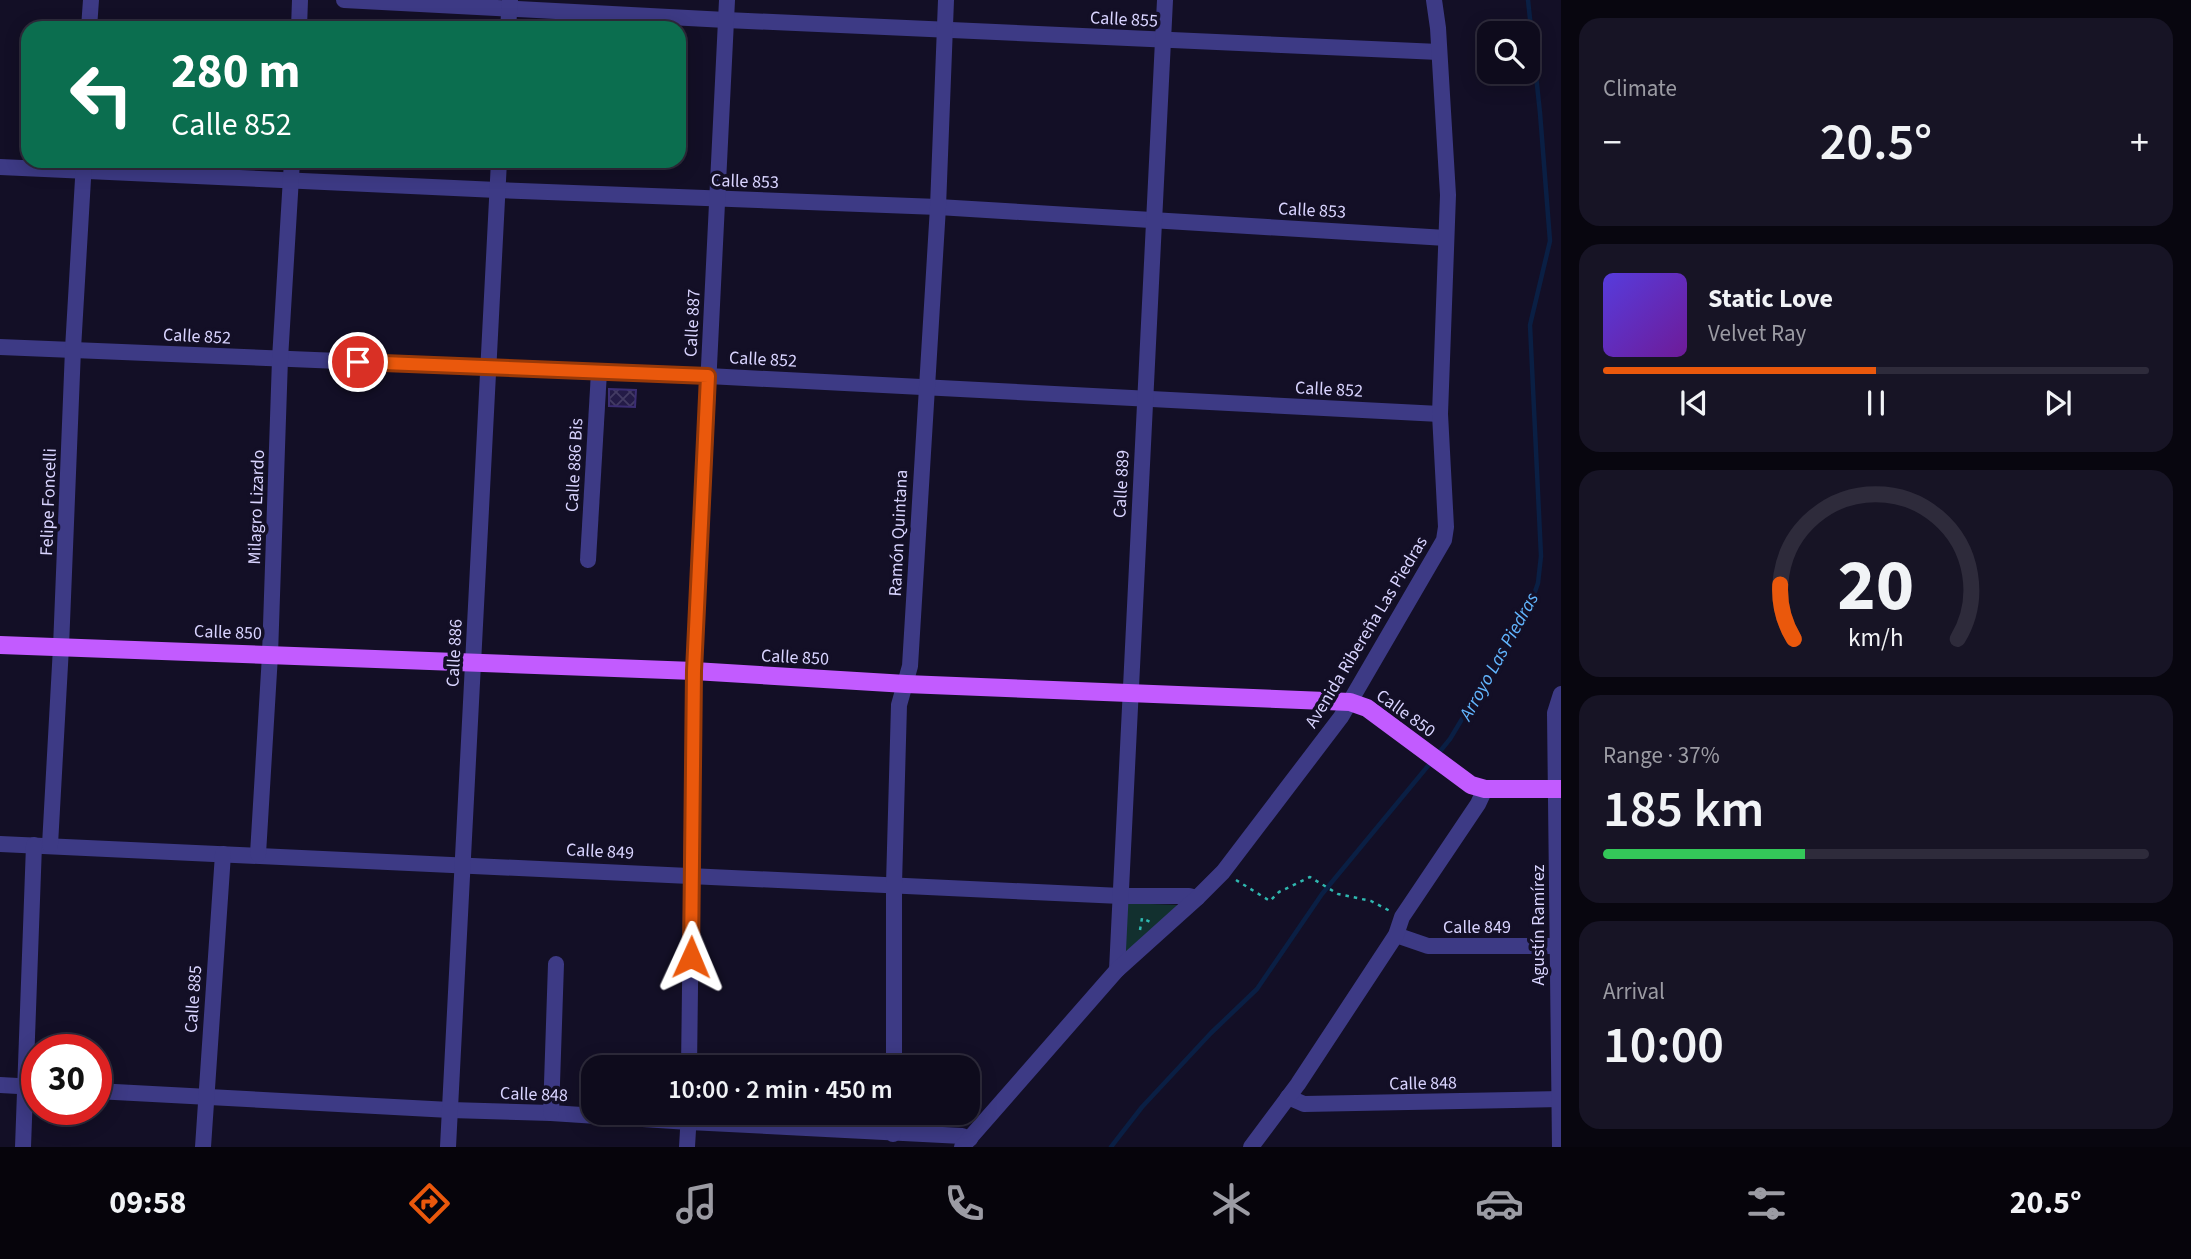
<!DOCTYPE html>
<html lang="en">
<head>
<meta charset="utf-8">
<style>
  :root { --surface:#0e0b1c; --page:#171425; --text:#f1f3f6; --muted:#9b9ba3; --line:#2e2b3b; --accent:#ea580c }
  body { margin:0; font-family:"Source Sans 3",sans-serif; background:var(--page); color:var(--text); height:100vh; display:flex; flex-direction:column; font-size:26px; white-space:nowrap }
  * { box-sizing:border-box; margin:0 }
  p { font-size:23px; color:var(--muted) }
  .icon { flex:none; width:38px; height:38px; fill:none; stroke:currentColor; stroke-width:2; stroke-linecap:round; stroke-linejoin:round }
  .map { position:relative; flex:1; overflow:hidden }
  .side { display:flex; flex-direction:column; gap:18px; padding:18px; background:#08060f; width:630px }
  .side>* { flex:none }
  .hud { position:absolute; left:21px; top:21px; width:665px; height:147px; border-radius:21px; box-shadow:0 4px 18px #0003,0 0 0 2px var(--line); background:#0b6e4f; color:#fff; overflow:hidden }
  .controls { position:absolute; left:1477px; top:21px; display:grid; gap:14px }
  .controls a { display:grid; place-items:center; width:63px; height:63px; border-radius:14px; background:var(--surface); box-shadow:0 4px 18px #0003,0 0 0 2px var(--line); font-size:35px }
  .speed { position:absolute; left:21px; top:1034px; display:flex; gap:14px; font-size:35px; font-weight:700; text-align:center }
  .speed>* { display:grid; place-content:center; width:91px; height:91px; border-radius:50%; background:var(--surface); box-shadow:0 4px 18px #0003,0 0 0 2px var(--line); line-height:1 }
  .speed .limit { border:10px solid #d22; background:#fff; color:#111 }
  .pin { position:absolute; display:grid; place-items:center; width:60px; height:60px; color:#fff; margin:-30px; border:4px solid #fff; border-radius:50%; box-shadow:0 2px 7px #0007 }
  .me { position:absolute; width:77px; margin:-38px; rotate:1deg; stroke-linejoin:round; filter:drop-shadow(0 0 5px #0008) }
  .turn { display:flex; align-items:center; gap:24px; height:147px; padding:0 35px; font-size:32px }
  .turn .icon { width:91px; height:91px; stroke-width:2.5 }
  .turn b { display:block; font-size:49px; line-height:60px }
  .big { font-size:52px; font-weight:600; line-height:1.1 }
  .side .widget { flex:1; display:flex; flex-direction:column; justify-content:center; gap:10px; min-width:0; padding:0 24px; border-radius:21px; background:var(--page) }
  .side .dial { align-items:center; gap:0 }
  .dial svg { height:182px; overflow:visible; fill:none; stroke:var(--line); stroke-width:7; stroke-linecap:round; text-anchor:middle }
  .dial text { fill:var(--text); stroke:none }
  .song { display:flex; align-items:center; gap:21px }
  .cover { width:84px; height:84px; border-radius:10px; background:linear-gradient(135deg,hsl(250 70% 55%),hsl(280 70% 35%)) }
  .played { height:7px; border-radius:4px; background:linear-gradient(90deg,var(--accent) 50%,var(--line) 50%) }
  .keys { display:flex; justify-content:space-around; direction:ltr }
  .heat { display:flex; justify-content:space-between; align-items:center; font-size:38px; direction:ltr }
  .charge { height:10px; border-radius:5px; background:linear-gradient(90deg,#34c759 37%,var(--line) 0) }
  .trip { position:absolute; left:581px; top:1055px; width:399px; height:70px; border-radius:21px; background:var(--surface); box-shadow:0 4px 18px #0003,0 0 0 2px var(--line); font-weight:600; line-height:70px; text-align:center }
  .tab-bar { display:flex; height:112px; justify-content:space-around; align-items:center; background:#06040b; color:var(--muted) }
  .tab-bar .icon { width:49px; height:49px }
  .tab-bar .current { color:var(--accent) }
  .tab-bar b { font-size:32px; color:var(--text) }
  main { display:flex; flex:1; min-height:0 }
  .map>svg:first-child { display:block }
  .park { fill:#12302f }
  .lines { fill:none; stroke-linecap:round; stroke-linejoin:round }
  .stream { stroke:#0a1f44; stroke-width:4.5 }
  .building { fill:url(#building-cross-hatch); stroke:#3b2d73; stroke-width:2 }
  .path { stroke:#2fb8b0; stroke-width:2.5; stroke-dasharray:3.5 5; stroke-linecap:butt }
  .minor { stroke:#3d3a85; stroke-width:16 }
  .major { stroke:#c25bff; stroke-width:18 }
  .route-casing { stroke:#983908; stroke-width:18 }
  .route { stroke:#ea580c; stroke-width:12 }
  .labels { text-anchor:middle; stroke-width:7; stroke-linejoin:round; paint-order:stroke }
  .street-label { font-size:18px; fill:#d9d4ff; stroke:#130f26 }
  .water-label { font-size:19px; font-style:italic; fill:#62b6ff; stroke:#130f26 }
</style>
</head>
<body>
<main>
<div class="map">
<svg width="1561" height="1147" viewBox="0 0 1561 1147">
  <defs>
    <pattern id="building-cross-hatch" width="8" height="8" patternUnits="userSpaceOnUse" patternTransform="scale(1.75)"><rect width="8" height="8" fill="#241b47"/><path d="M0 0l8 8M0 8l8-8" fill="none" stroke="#433b63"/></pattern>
  </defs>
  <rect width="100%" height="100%" fill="#130f26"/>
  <polygon class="park" points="1126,903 1177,905 1179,909 1123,957"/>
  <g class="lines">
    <g class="stream">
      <polyline points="1437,755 1450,739 1530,606 1538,583 1541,556 1530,325 1550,241 1540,113 1528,0"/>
      <polyline points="1111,1147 1142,1107 1211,1033 1257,989 1322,894 1432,761"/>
    </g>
  </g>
  <polygon class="building" points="609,389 636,390 635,407 609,406"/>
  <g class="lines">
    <g class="path">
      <polyline points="1236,880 1270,901 1279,892 1310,877 1338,894 1371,901 1390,911"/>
      <polyline points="1140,930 1142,918 1150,922"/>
    </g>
    <g class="minor">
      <polyline points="344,0 726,20 1439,52"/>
      <polyline points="89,28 91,0"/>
      <polyline points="299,28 300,0"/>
      <polyline points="508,28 510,0"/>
      <polyline points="0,167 497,190 938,207 1446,238"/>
      <polyline points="0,347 708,376 1440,414"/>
      <polyline points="588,560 599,372"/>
      <polyline points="0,844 1121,896 1189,896 1197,898"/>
      <polyline points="50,845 61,647 73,349 84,162"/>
      <polyline points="258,854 270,655 280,359 292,161"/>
      <polyline points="1396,935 1428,946 1561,946"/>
      <polyline points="1117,970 1165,0"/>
      <polyline points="689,1068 694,671 727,0"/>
      <polyline points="894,1068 894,884 899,705 910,666 938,207 946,0"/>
      <polyline points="0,1085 36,1087"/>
      <polyline points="96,1091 450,1110 551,1113 689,1122 962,1136 970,1139"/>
      <polyline points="1288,1097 1304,1104 1561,1099"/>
      <polyline points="551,1113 556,964"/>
      <polyline points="893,1134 893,1113"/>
      <polyline points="23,1147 34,845"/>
      <polyline points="203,1147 223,854"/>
      <polyline points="448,1147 499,161"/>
      <polyline points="687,1147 689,1113"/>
      <polyline points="962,1147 1117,970 1197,898 1223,872 1341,717 1444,540 1446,527 1440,414 1448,195 1438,28 1434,0"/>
      <polyline points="1251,1147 1298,1084 1396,935 1402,917 1478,804 1485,789"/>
      <polyline points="1560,1147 1555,713 1561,694"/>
    </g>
    <polyline class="major" points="0,645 694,671 906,684 1350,702 1367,708 1471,785 1485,789 1561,789"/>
  </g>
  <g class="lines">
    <g class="route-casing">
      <polyline id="route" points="358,362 708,376 694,671 691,957"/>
    </g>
    <use href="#route" class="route"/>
  </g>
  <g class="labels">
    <g class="street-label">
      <text transform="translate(1124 19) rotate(3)" y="6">Calle 855</text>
      <text transform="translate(745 181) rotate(2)" y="6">Calle 853</text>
      <text transform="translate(1312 210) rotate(3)" y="6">Calle 853</text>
      <text transform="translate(692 323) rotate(-87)" y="6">Calle 887</text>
      <text transform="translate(197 336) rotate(3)" y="6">Calle 852</text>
      <text transform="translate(763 359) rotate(3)" y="6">Calle 852</text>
      <text transform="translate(1329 389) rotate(3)" y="6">Calle 852</text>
      <text transform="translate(574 465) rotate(-87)" y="6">Calle 886 Bis</text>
      <text transform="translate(1121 484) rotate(-87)" y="6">Calle 889</text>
      <text transform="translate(48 502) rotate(-88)" y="6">Felipe Foncelli</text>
      <text transform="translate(256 507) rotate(-88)" y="6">Milagro Lizardo</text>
      <text transform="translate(898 533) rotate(-87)" y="6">Ramón Quintana</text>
      <text transform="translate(228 632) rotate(2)" y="6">Calle 850</text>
      <text transform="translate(1366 632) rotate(-59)" y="6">Avenida Ribereña Las Piedras</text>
      <text transform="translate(454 653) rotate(-87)" y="6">Calle 886</text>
      <text transform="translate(795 657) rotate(3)" y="6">Calle 850</text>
      <text transform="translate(1406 713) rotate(36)" y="6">Calle 850</text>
      <text transform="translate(600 851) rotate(3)" y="6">Calle 849</text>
      <text transform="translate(1538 925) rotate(-90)" y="6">Agustín Ramírez</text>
      <text x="1477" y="933">Calle 849</text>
      <text transform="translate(193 999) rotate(-86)" y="6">Calle 885</text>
      <text transform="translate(1423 1083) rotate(-1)" y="6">Calle 848</text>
      <text transform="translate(534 1094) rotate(2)" y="6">Calle 848</text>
    </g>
    <g class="water-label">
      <text transform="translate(1498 656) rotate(-61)" y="7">Arroyo Las Piedras</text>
    </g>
  </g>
</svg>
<div class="controls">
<a><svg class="icon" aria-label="search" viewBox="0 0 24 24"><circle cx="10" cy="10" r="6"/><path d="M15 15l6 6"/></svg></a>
</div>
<div class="speed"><div class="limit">30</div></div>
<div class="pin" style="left:358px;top:362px;background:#d93025"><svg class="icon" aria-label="arrive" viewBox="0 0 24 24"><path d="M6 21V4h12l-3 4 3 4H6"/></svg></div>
<svg class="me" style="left:691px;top:957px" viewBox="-20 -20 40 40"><path d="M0-17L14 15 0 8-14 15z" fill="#ea580c" stroke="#fff" stroke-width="4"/></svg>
<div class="trip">10:00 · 2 min · 450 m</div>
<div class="hud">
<div class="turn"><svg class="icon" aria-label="left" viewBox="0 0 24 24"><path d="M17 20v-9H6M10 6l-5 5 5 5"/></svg><div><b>280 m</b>Calle 852</div></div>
</div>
</div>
<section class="side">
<div class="widget"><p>Climate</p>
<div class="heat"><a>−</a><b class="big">20.5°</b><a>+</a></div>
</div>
<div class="widget">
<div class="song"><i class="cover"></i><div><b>Static Love</b><p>Velvet Ray</p></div></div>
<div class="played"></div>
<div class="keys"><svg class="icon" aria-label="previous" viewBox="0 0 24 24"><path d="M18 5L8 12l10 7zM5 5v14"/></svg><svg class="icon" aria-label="pause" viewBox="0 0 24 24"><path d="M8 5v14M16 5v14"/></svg><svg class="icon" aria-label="next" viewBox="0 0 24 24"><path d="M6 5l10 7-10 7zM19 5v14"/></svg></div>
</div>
<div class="widget dial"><svg viewBox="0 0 100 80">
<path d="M14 69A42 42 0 1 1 86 69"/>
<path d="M14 69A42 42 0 0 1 8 45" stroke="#ea580c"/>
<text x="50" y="56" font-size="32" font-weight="700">20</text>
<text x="50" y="72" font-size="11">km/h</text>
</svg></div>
<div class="widget"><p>Range · 37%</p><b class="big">185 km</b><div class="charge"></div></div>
<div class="widget"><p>Arrival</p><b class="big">10:00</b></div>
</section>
</main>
<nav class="tab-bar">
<b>09:58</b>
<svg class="icon current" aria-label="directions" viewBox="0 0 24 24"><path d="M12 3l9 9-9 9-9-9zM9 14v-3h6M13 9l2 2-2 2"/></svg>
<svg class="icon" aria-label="music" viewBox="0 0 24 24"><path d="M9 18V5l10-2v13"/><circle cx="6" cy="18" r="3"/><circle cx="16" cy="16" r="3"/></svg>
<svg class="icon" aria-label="phone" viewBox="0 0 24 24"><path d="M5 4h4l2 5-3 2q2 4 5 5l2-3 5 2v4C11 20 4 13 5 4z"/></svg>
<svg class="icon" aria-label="climate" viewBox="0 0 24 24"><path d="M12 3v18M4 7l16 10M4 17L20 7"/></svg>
<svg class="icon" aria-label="car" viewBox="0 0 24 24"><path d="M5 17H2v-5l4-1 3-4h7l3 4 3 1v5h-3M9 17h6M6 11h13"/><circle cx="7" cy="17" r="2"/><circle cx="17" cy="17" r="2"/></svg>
<svg class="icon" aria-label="filters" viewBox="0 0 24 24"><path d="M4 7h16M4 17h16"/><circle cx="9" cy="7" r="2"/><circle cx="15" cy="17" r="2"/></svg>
<b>20.5°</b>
</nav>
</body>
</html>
